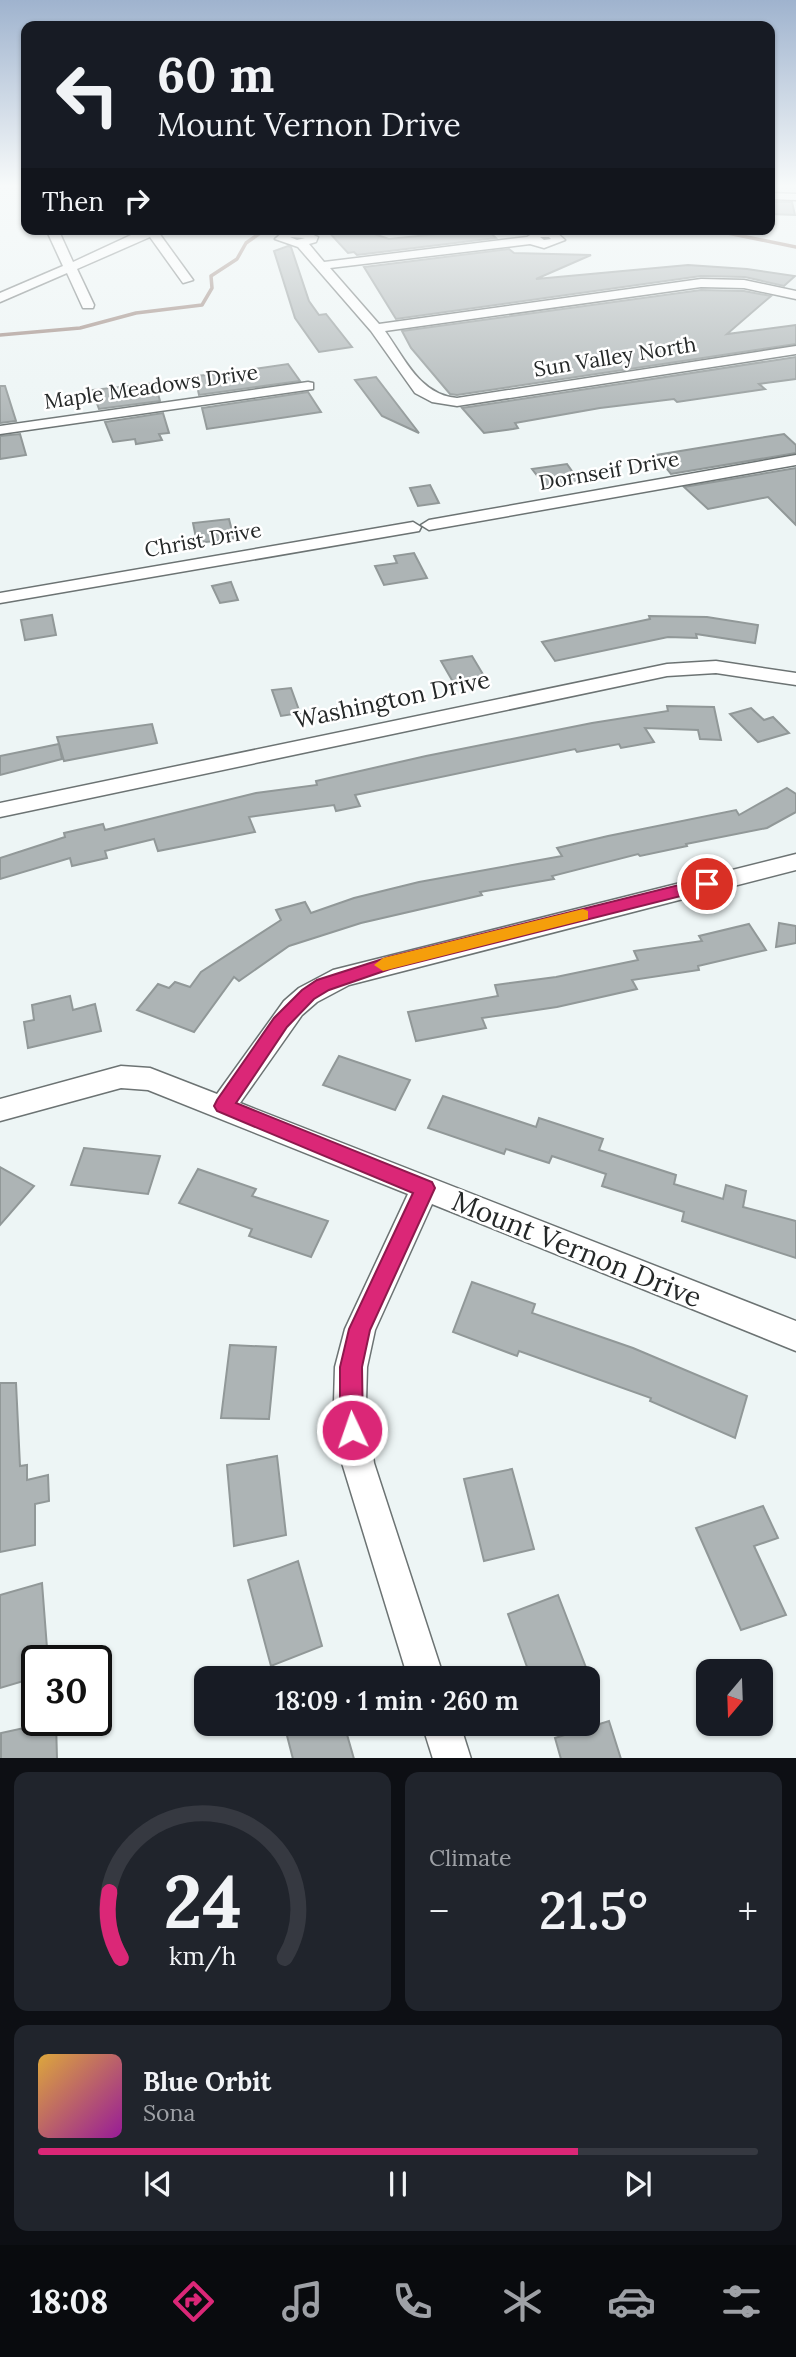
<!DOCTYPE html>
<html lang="en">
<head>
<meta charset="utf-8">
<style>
  :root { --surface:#171b24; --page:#20242c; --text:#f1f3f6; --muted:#9ea1a6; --line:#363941; --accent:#db2777 }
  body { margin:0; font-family:Lora,serif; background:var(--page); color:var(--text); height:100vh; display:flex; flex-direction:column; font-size:26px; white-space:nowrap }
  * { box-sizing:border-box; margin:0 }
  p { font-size:23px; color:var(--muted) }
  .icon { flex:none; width:38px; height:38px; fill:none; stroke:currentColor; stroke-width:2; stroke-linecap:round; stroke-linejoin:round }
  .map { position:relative; height:1758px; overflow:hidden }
  .panel { display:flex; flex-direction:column; gap:14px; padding:14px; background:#0d0f14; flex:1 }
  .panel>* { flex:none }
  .guide { position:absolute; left:21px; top:21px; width:754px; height:214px; border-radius:14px; box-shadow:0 2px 5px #0004; background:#171b24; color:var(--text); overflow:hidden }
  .needle { width:46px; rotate:199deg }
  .controls { position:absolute; left:696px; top:1659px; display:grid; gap:14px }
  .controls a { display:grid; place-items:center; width:77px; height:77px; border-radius:14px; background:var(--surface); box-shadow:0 2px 5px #0004; font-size:35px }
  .speed { position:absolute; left:21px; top:1645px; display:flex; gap:14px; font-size:35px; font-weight:700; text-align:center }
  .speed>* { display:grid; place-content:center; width:91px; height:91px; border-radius:50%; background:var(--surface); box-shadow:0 2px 5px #0004; line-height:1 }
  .speed .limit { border:4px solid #111; border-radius:10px; background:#fff; color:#111 }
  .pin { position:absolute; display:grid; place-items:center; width:60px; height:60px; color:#fff; margin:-30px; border:4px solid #fff; border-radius:50%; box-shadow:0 2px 7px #0007 }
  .me { position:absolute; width:77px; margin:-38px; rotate:357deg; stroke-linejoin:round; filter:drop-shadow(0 0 5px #0008) }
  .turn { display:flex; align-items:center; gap:24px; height:147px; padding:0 21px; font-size:32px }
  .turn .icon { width:91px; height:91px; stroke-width:2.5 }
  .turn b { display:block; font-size:49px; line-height:60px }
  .then { display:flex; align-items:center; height:66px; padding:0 21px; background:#0003; gap:14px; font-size:26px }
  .big { font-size:52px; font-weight:600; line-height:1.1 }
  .panel .widget { flex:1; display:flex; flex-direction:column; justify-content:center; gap:10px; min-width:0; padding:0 24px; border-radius:14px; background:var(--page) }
  .panel .dial { align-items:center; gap:0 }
  .dial svg { height:182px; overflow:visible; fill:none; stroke:var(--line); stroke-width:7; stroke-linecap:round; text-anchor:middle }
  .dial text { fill:var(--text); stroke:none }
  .song { display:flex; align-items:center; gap:21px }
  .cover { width:84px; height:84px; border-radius:10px; background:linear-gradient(135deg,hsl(40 70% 55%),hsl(300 70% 35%)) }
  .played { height:7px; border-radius:4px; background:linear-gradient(90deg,var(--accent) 75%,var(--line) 75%) }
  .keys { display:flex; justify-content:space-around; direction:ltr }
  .heat { display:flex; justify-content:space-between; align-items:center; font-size:38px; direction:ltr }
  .panel .tiles { flex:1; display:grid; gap:14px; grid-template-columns:1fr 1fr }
  .widget:last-child { grid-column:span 2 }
  .trip { position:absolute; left:194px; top:1666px; width:406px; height:70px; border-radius:14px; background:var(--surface); box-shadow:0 2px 5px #0004; font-weight:600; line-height:70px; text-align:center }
  .menu { display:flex; height:112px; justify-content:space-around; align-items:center; background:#090b0e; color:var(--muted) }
  .menu .icon { width:49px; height:49px }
  .menu .selected { color:var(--accent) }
  .menu b { font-size:32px; color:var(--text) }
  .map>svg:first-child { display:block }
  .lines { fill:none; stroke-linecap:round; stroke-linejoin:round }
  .stream { stroke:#9d8880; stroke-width:3.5 }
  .building { fill:#adb4b5; stroke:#919898; stroke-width:2 }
  .street-casing { stroke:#6c7373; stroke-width:3 }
  .street { fill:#fff; fill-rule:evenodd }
  .route { fill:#db2777; stroke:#8e194d; stroke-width:2 }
  .slow { fill:#f59e0b }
  .labels { text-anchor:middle; stroke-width:5; stroke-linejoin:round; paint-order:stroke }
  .far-street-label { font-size:21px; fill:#252828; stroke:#fff }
  .street-label { font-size:24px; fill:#252828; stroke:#fff }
  .near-street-label { font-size:28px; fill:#252828; stroke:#fff }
</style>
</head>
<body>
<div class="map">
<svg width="796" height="1759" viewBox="0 0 796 1759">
  <rect width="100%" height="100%" fill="#edf5f5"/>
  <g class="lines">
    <g class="stream">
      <polyline points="708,229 796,247"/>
      <polyline points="0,335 80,328 136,313 202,305 212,288 211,276 237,259 246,243 266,229"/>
    </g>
  </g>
  <g class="building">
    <polygon points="770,202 792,202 795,215 770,214"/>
    <polygon points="326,229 359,229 389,239 486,229 496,238 357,255 354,252 348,253"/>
    <polygon points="288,246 291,247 309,301 319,315 326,314 352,347 319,352 295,318 274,251"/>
    <polygon points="509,249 514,253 591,255 536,279 688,265 747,269 795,276 784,286 745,277 701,276 396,319 364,267"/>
    <polygon points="701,290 744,291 771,296 727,334 796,325 796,344 457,395 450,394 411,348 402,331"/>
    <polygon points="796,357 796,379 759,384 765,389 677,402 674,399 600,408 515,423 518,428 513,429 484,433 462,408"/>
    <polygon points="288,364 300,381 199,395 195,376 256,371 254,369"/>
    <polygon points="376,377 419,433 382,416 355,380"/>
    <polygon points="155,383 160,401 99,409 92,390"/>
    <polygon points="0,386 5,386 16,421 0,423"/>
    <polygon points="308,392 321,412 207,429 202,408"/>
    <polygon points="163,413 169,433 159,434 162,440 136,444 135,439 113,442 105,422"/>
    <polygon points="20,434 26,455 0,459 0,436"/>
    <polygon points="784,434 796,445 796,453 671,474 656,455"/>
    <polygon points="567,464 579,481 545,486 532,469"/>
    <polygon points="796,468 796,525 768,497 708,509 684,487"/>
    <polygon points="430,485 439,503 418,506 410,488"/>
    <polygon points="229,519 234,539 197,543 193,523"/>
    <polygon points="414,553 427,578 384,585 375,566 397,563 394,556"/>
    <polygon points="231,582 238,600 220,603 212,586"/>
    <polygon points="52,615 56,635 25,640 21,620"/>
    <polygon points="649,616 707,617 758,625 755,643 696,634 697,638 668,637 555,661 542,642 650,619"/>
    <polygon points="472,656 484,676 453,682 441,661"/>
    <polygon points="291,688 300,713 281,716 272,690"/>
    <polygon points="667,706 714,707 721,740 700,739 698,730 645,728 654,742 621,748 619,744 577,752 575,749 355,795 360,806 336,811 334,805 249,817 255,832 158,851 154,839 105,851 107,858 72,866 70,858 0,879 0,858 65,837 64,833 103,824 105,830 256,793 317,785 316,781 426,756 592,723 668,711"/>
    <polygon points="751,708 764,720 773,717 789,733 758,742 730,714"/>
    <polygon points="152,724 157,743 64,761 57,737"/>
    <polygon points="59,744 62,759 0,775 0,756"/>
    <polygon points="787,788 796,794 796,812 767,828 686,844 687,846 640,856 638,854 552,876 554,879 480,892 482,895 361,923 289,946 239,981 234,977 194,1032 137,1010 158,984 169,988 175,982 190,987 201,972 281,920 276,910 305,902 311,913 354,898 419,882 562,856 557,848 608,836 736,810 739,815"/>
    <polygon points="779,923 796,926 796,943 776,947"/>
    <polygon points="749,924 766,950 698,966 699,970 632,980 637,989 557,1007 482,1018 486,1028 416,1041 408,1012 498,996 495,985 556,977 638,960 634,951 702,941 699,936"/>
    <polygon points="70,996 73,1010 95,1004 101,1031 28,1048 24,1022 34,1020 32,1005"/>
    <polygon points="339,1056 410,1080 395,1110 323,1085"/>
    <polygon points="443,1096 536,1127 539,1118 603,1139 599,1150 676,1175 674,1184 723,1199 726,1185 746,1191 743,1207 796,1221 796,1258 682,1221 684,1212 602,1186 606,1174 552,1156 549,1163 506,1149 504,1154 428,1128"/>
    <polygon points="84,1148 160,1156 148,1194 71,1185"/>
    <polygon points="0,1167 34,1186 0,1225"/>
    <polygon points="198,1169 256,1189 252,1196 328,1221 311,1257 249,1236 252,1229 179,1203"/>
    <polygon points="472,1282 535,1304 532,1313 633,1348 747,1396 735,1438 650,1401 651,1398 519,1351 517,1356 453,1332"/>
    <polygon points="230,1345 276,1347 269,1419 221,1418"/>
    <polygon points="0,1383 16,1383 20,1466 27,1465 27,1480 48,1475 49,1501 35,1504 35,1545 0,1552"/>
    <polygon points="277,1456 286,1535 234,1546 227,1465"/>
    <polygon points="512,1469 534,1549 484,1561 464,1479"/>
    <polygon points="763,1506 778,1538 754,1546 786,1615 741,1630 696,1528"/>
    <polygon points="298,1561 322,1646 271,1666 248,1580"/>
    <polygon points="42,1583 48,1661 37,1661 37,1677 0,1688 0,1595"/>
    <polygon points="558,1595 590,1678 531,1678 508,1614"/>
    <polygon points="56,1721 57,1759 1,1759 1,1733"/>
    <polygon points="609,1721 621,1759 561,1759 555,1738"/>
    <polygon points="284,1724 344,1724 354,1759 293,1759"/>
  </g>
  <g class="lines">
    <g class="street-casing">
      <g id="street">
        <polygon points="770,193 796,194 796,200 770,199"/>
        <polygon points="46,229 58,229 73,262 144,229 156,229 193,280 183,283 150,237 77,269 94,305 93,308 83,308 67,273 0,302 0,293 63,266"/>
        <path d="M302 230 318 237 316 242 309 244 324 262 527 237 537 231 556 232 565 240 544 248 530 244 330 268 379 324 701 279 744 280 796 291V299L744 288 701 287 385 331C405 359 420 395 457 398L796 346V354L457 406 432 402 415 393 371 331 298 247 275 239 283 232ZM290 237 305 238 297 240ZM540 237H549L551 239 544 240Z"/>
        <polygon points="308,382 313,383 313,389 0,434 0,426"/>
        <polygon points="796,455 796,465 429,530 421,525 429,520"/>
        <polygon points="413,522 421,527 419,531 0,603 0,593"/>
        <polygon points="716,661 796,673 796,685 716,673 667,676 0,817 0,803 667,664"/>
        <polygon points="796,854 796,870 349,985 317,1002 302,1015 240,1103 796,1321 796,1351 432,1204 375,1330 367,1367 366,1402 374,1463 444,1678 408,1678 342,1463 334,1402 335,1367 345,1329 408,1194 148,1090 121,1088 0,1121 0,1099 121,1066 150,1068 217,1094 284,1001 299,988 333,970"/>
        <polygon points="422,1724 460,1724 471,1759 433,1759"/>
      </g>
    </g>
    <use href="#street" class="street"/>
  </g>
  <linearGradient id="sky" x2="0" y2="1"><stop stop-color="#9fb3ce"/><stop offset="0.43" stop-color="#f7fafa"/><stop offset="1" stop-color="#f7fafa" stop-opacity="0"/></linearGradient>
  <rect width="796" height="431" fill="url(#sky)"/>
  <polygon class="route" points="707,878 715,884 713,888 390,969 329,990 314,999 287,1027 236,1103 432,1182 435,1188 370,1330 362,1367 363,1430 360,1438 352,1441 344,1438 340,1430 340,1367 349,1329 413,1193 217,1111 214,1106 217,1100 274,1018 302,990 317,980 389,957"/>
  <polygon class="slow" points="583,909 588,911 588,919 383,971 374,965 383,958"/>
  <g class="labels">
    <g class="far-street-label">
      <text transform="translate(615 357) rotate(-9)" y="7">Sun Valley North</text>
      <text transform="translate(151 387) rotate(-8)" y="7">Maple Meadows Drive</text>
      <text transform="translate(609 471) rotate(-10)" y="7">Dornseif Drive</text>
      <text transform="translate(203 540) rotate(-10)" y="7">Christ Drive</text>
    </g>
    <g class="street-label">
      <text transform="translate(392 700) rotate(-12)" y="8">Washington Drive</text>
    </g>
    <g class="near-street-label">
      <text transform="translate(577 1249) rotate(22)" y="10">Mount Vernon Drive</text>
    </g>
  </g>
</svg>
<div class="controls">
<a><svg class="needle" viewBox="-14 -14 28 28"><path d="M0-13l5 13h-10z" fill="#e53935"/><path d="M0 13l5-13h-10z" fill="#9ea1a6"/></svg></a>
</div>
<div class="speed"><div class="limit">30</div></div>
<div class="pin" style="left:707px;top:884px;background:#d93025"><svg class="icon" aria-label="arrive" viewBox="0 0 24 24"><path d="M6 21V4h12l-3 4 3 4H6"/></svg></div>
<svg class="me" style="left:352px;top:1430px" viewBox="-20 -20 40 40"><circle r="17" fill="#db2777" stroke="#fff" stroke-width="3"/><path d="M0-11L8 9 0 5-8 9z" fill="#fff"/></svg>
<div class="trip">18:09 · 1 min · 260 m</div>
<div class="guide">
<div class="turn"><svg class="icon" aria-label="left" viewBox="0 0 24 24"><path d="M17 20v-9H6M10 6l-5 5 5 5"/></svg><div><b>60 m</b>Mount Vernon Drive</div></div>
<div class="then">Then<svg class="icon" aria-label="right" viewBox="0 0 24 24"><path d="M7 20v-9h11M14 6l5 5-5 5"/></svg></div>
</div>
</div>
<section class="panel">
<div class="tiles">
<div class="widget dial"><svg viewBox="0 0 100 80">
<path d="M14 69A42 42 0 1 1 86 69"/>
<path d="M14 69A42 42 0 0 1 9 40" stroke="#db2777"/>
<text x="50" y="56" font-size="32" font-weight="700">24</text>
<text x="50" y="72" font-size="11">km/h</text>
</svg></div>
<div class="widget"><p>Climate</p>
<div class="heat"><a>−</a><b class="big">21.5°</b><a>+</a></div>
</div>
<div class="widget">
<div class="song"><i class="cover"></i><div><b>Blue Orbit</b><p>Sona</p></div></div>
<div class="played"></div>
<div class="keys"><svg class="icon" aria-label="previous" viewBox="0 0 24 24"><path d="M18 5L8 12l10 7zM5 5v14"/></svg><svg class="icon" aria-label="pause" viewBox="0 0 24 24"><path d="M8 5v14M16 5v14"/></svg><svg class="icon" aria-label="next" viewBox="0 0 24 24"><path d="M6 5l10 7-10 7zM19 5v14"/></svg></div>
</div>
</div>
</section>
<nav class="menu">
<b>18:08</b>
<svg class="icon selected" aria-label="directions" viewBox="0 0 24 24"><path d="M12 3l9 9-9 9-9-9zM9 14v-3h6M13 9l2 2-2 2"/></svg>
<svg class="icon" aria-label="music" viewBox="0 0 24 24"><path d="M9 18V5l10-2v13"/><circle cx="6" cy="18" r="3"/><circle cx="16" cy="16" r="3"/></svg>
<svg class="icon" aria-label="phone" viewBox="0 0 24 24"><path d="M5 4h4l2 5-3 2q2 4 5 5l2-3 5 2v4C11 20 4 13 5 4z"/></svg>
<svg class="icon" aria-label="climate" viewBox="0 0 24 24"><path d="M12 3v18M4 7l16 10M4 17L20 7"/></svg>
<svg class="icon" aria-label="car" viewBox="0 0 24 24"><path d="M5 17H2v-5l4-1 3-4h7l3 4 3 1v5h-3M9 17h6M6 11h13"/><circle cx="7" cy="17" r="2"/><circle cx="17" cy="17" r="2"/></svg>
<svg class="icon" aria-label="filters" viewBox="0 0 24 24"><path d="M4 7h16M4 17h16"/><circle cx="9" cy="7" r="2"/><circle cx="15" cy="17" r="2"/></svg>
</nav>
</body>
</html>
